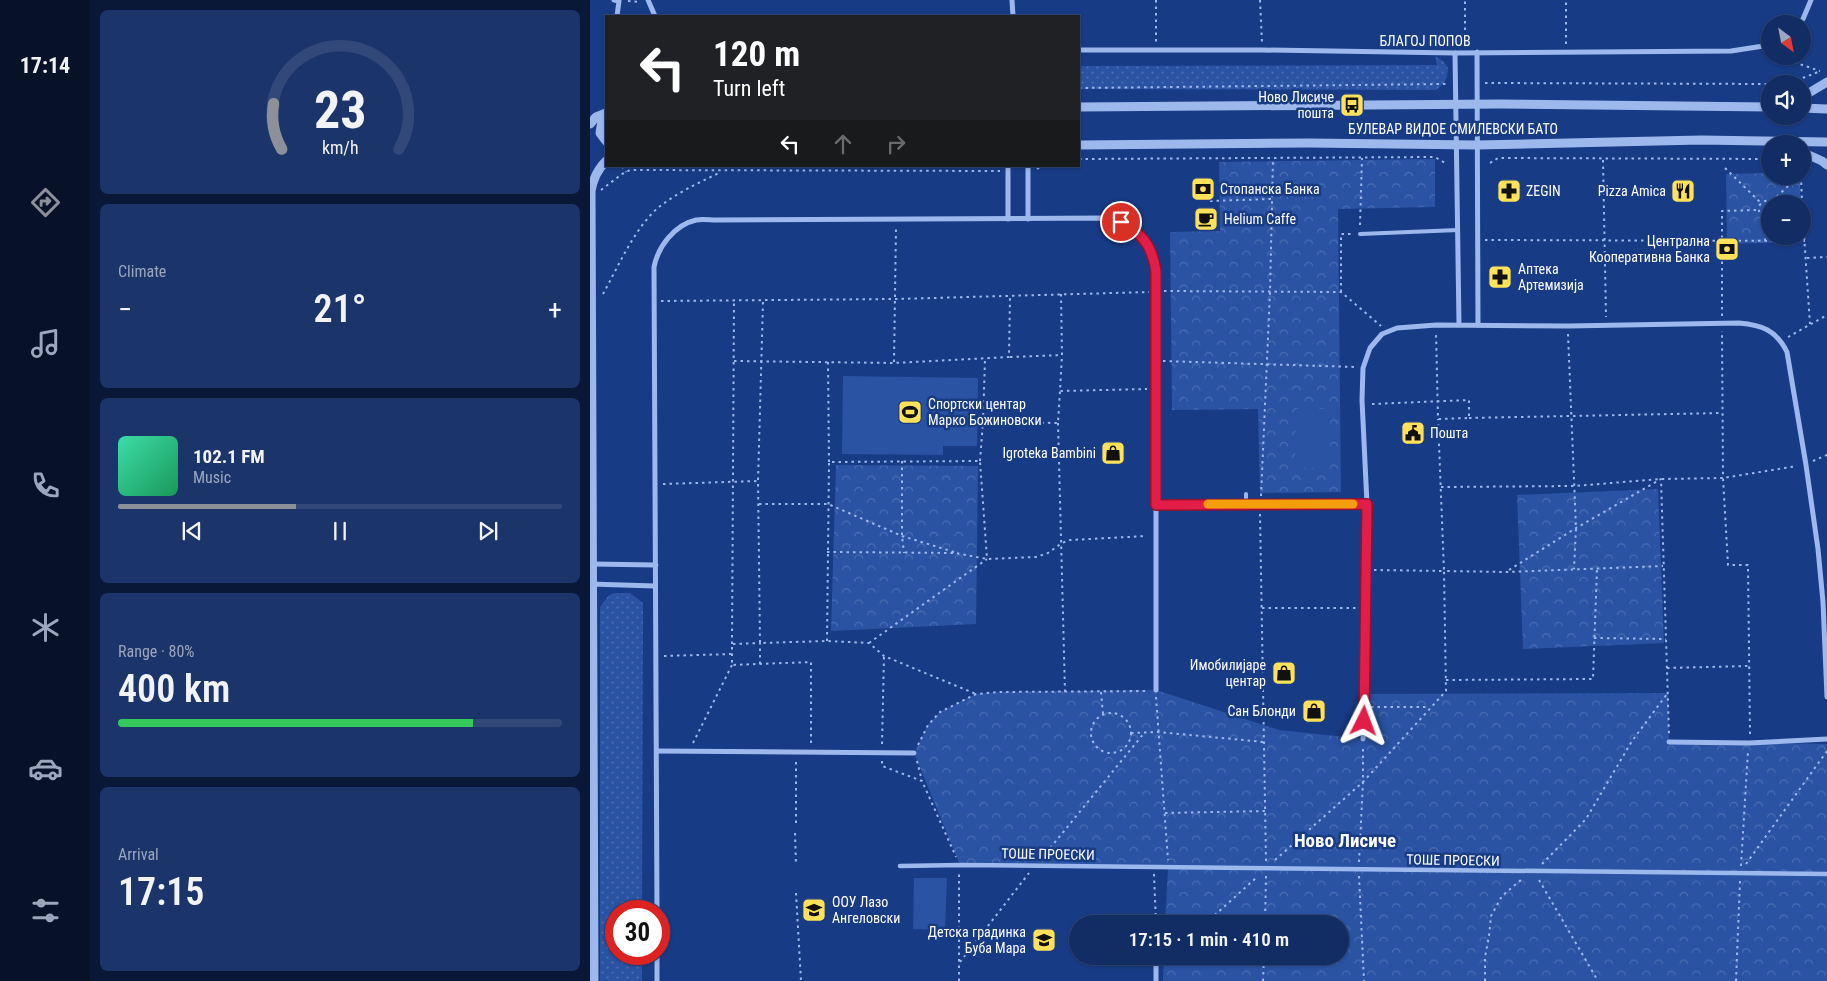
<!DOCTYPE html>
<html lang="en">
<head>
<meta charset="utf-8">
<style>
  :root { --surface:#122c64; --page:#1b346a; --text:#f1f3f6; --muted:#9ca7bf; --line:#314878; --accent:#8c9099 }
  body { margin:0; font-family:"Roboto Condensed",sans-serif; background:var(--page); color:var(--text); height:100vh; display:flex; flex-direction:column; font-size:19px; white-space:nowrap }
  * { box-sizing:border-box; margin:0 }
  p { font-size:16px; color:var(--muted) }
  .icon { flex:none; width:28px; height:28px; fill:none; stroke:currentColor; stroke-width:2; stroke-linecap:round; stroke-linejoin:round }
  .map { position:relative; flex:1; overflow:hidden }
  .sheet { display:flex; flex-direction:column; gap:10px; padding:10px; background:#0a1837; width:500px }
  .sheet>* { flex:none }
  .top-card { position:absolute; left:15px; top:15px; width:475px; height:152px; border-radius:0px; box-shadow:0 1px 4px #0004,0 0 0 1px var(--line); background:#202124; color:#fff; overflow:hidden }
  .needle { width:32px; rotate:148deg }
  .fabs { position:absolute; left:1171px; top:15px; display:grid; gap:10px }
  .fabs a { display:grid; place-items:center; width:50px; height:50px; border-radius:50%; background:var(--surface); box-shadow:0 1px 4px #0004,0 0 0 1px var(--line); font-size:25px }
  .speed { position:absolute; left:15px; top:900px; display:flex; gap:10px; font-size:25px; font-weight:700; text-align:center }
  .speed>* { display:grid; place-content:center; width:65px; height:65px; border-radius:50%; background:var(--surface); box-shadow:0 1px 4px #0004,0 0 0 1px var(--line); line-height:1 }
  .speed .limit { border:8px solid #d22; background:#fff; color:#111 }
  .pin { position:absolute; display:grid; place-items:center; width:42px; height:42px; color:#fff; margin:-21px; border:2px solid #fff; border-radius:50%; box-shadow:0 1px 5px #0007 }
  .me { position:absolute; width:55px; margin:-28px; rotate:3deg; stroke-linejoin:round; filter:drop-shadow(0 0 4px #0008) }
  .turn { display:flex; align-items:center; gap:18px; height:105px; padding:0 25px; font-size:22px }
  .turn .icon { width:65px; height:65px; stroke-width:2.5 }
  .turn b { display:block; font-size:35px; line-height:42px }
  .lanes { display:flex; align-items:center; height:48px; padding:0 25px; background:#0003; justify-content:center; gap:25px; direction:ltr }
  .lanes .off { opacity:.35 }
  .big { font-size:38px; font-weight:600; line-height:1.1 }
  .sheet .card { flex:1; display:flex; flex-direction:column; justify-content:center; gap:8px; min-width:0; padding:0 18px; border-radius:8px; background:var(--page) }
  .sheet .dial { align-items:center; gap:0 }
  .dial svg { height:130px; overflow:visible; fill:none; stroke:var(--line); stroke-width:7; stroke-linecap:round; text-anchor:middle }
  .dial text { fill:var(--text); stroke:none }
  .song { display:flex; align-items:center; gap:15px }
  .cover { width:60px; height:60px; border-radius:8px; background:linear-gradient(135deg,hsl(160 70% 55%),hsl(150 70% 35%)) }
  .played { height:5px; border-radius:2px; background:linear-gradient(90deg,var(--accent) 40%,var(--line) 40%) }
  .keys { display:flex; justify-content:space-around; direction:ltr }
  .heat { display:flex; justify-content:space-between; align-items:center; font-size:28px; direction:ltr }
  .charge { height:8px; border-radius:4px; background:linear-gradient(90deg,#34c759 80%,var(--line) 0) }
  .trip { position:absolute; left:479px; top:915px; width:280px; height:50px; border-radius:25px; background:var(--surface); box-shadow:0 1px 4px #0004,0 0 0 1px var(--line); font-weight:600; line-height:50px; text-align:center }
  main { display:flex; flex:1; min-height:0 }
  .tabs { display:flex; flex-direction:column; width:90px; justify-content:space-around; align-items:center; background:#071228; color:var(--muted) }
  .tabs .icon { width:35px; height:35px }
  .tabs .on { color:var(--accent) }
  .tabs b { font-size:22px; color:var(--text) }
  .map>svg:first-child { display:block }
  .grass { fill:url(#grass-dots) }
  .park { fill:url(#park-crowns) }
  .pitch { fill:#2a53a4 }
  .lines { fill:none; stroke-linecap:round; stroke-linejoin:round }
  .path { stroke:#9db8ed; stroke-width:2; stroke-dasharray:2.5 4; stroke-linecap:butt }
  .service { stroke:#9db8ed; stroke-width:4 }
  .pedestrian { stroke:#9db8ed; stroke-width:4.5 }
  .minor { stroke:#9db8ed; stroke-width:5 }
  .tertiary { stroke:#9db8ed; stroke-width:9 }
  .route-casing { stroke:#92132f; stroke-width:12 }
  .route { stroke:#e11d48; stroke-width:9 }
  .slow { stroke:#f59e0b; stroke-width:9 }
  .labels { text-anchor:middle; stroke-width:5; stroke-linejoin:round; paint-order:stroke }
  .street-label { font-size:14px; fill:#fff; stroke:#183b85 }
  .poi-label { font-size:14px; fill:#fff; stroke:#183b85; text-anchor:end }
  .district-label { font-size:19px; font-weight:bold; fill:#fff; stroke:#183b85 }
</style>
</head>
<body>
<main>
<nav class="tabs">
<b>17:14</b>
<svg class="icon on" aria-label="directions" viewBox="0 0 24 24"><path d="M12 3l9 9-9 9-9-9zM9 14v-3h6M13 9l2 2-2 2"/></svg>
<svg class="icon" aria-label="music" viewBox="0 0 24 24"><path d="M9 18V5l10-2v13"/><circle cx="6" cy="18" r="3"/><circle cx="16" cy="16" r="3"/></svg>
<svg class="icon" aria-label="phone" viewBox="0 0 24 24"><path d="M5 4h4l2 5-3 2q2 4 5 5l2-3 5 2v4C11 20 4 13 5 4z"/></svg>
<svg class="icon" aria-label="climate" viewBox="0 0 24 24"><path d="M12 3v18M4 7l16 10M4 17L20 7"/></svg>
<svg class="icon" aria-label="car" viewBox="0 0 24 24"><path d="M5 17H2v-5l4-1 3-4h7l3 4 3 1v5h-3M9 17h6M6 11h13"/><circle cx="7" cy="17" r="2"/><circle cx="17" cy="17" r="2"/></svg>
<svg class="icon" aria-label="filters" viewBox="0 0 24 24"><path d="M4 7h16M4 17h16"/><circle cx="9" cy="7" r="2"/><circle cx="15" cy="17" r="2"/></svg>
</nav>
<section class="sheet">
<div class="card dial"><svg viewBox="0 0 100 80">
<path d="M14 69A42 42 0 1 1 86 69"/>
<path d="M14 69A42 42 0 0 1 9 41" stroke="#8c9099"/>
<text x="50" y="56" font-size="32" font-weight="700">23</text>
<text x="50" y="72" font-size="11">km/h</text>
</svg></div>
<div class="card"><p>Climate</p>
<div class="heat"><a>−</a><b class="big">21°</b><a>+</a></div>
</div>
<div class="card">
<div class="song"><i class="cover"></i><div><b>102.1 FM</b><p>Music</p></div></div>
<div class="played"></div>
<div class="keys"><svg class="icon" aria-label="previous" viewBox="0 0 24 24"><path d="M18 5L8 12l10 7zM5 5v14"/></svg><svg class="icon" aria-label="pause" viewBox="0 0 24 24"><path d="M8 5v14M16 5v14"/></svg><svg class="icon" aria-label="next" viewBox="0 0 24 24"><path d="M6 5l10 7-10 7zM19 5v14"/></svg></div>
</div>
<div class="card"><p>Range · 80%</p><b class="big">400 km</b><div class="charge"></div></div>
<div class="card"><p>Arrival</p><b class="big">17:15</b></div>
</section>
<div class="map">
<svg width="1237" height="981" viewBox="0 0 1237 981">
  <defs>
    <pattern id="grass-dots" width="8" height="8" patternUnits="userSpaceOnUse" patternTransform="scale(1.25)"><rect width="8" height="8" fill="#2a53a4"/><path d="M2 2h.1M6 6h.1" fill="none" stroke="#4a6db2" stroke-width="1.8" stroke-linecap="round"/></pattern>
    <pattern id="park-crowns" width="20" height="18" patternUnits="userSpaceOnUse" patternTransform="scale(1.25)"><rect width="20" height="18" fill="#2a53a4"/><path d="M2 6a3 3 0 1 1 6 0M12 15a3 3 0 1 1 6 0" fill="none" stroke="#4a6db2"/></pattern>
  </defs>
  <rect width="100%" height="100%" fill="#183b85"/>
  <g class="grass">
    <path d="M845 56 853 61 858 68C857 79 855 84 846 90L489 89V66L847 65Z"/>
    <polygon points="25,593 40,593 53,603 52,911 26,911 26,954 52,954 52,981 10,981 10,607 19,595"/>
  </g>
  <g class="park">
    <polygon points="845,159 845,207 748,209 751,492 670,493 668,409 582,410 580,232 630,231 629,162"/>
    <polygon points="1180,173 1180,176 1210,176 1210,204 1180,204 1180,236 1210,236 1211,242 1137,244 1136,174"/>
    <polygon points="246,465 388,466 386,624 241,631"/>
    <polygon points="1068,489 1074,643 933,649 927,495"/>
    <polygon points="566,690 689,730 773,739 775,694 1078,693 1079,741 1237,744 1237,981 573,981 574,956 750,956 750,924 575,924 578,868 370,865 324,753 338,725 350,712 386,694 409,692"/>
  </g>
  <g class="pitch">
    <polygon points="253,376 388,378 387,446 353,446 353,455 252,454"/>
    <polygon points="706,409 740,409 740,468 705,468"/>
    <polygon points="324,878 357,878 355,930 323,929"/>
  </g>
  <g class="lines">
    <g class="path">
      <polyline points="566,0 566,43"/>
      <polyline points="670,0 672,43"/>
      <polyline points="38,1 51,2"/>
      <polyline points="976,44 976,0"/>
      <polyline points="865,45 864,36 875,36 875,0"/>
      <polyline points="1186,56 1230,71"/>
      <path d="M895 83 1184 84C1201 82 1215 78 1230 71"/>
      <polyline points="489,88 857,84"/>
      <polyline points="489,159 845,157 857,164"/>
      <polyline points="1013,160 1016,317"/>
      <polyline points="900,163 908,158 1180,159"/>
      <polyline points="32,166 36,172"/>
      <polyline points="1135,168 1171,203"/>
      <polyline points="447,169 452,166"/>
      <polyline points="1212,173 1220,167"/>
      <polyline points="1211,176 1212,204"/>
      <polyline points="11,190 32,174 40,170 410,171"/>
      <polyline points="620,201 681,199"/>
      <polyline points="1182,201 1209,176"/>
      <polyline points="1212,205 1220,324"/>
      <path d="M1180 217C1172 219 1168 214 1169 206 1173 200 1178 199 1184 204"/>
      <polyline points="770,225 772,158"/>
      <polyline points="895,240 1215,241"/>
      <polyline points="1175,241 1175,218"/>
      <polyline points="1217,258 1237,257"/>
      <polyline points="574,291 751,292 791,326"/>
      <polyline points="751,292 751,234 763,234"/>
      <path d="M13 294C28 267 45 227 69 207 87 193 108 183 129 173"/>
      <polyline points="471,294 472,355 470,391 557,389"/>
      <polyline points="71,301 306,299 559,292"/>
      <polyline points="173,302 168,481 170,643 237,641 279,643 294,656 386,694"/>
      <polyline points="1132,316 1132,211 1168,210"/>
      <polyline points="978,334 986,528 984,569"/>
      <polyline points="1198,337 1237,315"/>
      <polyline points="420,357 472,355"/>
      <polyline points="144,361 304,363 419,357 420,296"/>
      <polyline points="573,361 766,367"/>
      <polyline points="238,362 239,462"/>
      <polyline points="304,362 306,227"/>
      <polyline points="782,404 879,400 879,418 848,419 846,332"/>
      <polyline points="879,418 1132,413"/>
      <polyline points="393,422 395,359"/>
      <polyline points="468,423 475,692"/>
      <polyline points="312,461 312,536 314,553"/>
      <polyline points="390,461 393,422 468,423 470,391"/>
      <polyline points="1223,461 1237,455"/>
      <polyline points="73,484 168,481"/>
      <polyline points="851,487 984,486 1071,479 1133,478 1132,331"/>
      <polyline points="671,496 680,292 683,159"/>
      <polyline points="169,504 238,504 312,536 364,552"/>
      <polyline points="670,514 676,861"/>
      <polyline points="237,552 366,553 397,559 446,557 458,553 472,543 480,540 557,536"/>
      <polyline points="784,570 854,571 848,419"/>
      <polyline points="919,570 986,528 1071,479 1079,734"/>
      <polyline points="672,608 767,608"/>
      <polyline points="1004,638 1076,639"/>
      <polyline points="237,641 239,462 390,461 397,559"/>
      <polyline points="279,643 397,559"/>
      <polyline points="142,644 144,300"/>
      <polyline points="74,656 142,654"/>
      <polyline points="170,664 170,643 142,644 142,665 221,662 221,744"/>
      <polyline points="1077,668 1159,666"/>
      <polyline points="856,680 1003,679 1007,568"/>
      <polyline points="511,692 513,714"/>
      <polyline points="566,697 578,860"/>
      <polyline points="781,707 839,707"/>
      <circle cx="521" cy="733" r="20"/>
      <polyline points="541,733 568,732 674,742"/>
      <polyline points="1160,734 1158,565 1138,565 1133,478 1207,466"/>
      <polyline points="103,743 142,665"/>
      <polyline points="292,744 294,656"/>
      <polyline points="328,745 338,725 350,712 386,694 409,692 558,691"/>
      <polyline points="292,761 292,766 332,781 366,857"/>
      <polyline points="327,761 332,781"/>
      <polyline points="575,813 675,811"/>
      <polyline points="206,823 206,760"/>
      <polyline points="205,833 206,864"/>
      <polyline points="452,858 555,732"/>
      <polyline points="685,860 773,782 856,691 854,571 917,572 1073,566"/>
      <polyline points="769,862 773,782 773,746"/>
      <polyline points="952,864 996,819 1042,741 1077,694"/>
      <polyline points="1156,864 1237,751"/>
      <polyline points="1151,866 1158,751"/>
      <polyline points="564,874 566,924"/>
      <polyline points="769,876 774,981"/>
      <polyline points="949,880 1008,981"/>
      <polyline points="206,893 211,981"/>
      <polyline points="615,924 667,877"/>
      <polyline points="675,924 676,876"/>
      <polyline points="370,962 439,873"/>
      <polyline points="369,981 369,873"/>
      <polyline points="673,981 674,956"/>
      <polyline points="895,981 895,957 899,936 901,916 912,896 932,879"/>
      <polyline points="1146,981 1150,881"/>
    </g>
    <g class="service">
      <polyline points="770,234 868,230"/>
      <polyline points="656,504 656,494"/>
    </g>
    <polyline class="pedestrian" points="310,866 370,865 1237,874"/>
    <g class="minor">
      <polyline points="24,0 29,1 27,16"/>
      <polyline points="58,0 65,16"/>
      <polyline points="422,0 423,16"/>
      <polyline points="1209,24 1213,19 1221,0"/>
      <polyline points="489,50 672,50 865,53 1141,51 1180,45"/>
      <polyline points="887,52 888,325"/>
      <polyline points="865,53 869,325"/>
      <polyline points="418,166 418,219"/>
      <polyline points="438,166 438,219"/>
      <polyline points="566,505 777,504"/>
      <polyline points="1,564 66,565"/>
      <polyline points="0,584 65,586"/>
      <path d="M773 739 775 694 777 504 772 400 773 368 780 348 792 334 807 328 846 325 978 326 1149 323C1172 325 1186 330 1197 352L1216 465 1228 549 1233 602 1237 697"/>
      <polyline points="1079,742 1159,743 1237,739"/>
      <polyline points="67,751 324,753"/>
      <path d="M67 911 64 267C68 247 84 225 106 220 112 219 120 220 126 220L515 218C546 226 561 238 566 271V690"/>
      <polyline points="67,981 67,954"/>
      <polyline points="566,981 566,956"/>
    </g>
    <g class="tertiary">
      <polyline points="1212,97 1237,82"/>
      <polyline points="489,107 910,104 1180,107"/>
      <polyline points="1212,108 1237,109"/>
      <polyline points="16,116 12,121 10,133 16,141"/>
      <polyline points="0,124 6,117 16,113"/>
      <polyline points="489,145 719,143 887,145 1111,140 1237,142"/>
      <polyline points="1212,152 1232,161 1237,165"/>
      <path d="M4 981 1 191C3 179 7 170 16 161"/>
    </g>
  </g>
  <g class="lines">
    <g class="route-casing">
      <path id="route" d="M531 222C553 234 562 246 566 271V505L777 504 774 721"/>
    </g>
    <use href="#route" class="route"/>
    <polyline class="slow" points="618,504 763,504"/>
  </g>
  <defs>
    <g id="bus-square" transform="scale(1.25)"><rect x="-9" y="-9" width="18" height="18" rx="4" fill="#ffe259" stroke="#183b85"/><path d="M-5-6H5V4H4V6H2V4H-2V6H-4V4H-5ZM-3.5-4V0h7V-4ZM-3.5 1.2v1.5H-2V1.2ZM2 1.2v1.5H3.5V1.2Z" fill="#111"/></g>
    <g id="bank-square" transform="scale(1.25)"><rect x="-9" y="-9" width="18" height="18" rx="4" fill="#ffe259" stroke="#183b85"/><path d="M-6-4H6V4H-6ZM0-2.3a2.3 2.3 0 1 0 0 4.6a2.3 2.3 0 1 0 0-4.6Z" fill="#111"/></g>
    <g id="pharmacy-square" transform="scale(1.25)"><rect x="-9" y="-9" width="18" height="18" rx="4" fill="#ffe259" stroke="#183b85"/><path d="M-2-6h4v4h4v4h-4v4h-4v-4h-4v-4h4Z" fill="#111"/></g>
    <g id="restaurant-square" transform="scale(1.25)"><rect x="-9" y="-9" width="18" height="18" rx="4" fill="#ffe259" stroke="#183b85"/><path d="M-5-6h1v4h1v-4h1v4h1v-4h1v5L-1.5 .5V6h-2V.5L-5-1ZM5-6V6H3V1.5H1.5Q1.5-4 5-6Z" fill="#111"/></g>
    <g id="cafe-square" transform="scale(1.25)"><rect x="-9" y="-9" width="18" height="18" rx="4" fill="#ffe259" stroke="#183b85"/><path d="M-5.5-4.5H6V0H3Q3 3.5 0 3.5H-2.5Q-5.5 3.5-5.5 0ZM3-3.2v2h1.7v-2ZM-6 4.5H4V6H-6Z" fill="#111"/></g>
    <g id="stadium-square" transform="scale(1.25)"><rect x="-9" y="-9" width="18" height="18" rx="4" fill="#ffe259" stroke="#183b85"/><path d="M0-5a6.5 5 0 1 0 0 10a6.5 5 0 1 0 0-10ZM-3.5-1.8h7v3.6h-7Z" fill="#111"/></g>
    <g id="civic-square" transform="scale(1.25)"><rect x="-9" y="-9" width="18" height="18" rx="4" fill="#ffe259" stroke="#183b85"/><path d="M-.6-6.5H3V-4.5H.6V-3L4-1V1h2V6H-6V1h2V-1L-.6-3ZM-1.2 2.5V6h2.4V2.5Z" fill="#111"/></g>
    <g id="shop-square" transform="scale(1.25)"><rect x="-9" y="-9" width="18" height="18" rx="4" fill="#ffe259" stroke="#183b85"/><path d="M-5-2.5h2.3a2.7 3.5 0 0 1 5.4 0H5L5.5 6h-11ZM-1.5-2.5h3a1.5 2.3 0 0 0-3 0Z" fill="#111"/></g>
    <g id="school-square" transform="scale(1.25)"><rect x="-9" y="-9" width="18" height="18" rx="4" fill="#ffe259" stroke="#183b85"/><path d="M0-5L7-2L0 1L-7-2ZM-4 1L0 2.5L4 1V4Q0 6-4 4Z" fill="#111"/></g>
  </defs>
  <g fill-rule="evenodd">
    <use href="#bus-square" x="762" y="105"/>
    <use href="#bank-square" x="613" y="189"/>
    <use href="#pharmacy-square" x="919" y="191"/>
    <use href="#restaurant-square" x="1093" y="191"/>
    <use href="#cafe-square" x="616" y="219"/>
    <use href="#bank-square" x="1137" y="249"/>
    <use href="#pharmacy-square" x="910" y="277"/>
    <use href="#stadium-square" x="320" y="412"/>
    <use href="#civic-square" x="823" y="433"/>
    <use href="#shop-square" x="523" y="453"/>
    <use href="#shop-square" x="694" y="673"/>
    <use href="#shop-square" x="724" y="711"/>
    <use href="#school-square" x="224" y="910"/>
    <use href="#school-square" x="454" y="940"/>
  </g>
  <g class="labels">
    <g class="street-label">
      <text x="835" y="46">БЛАГОЈ ПОПОВ</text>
      <text x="863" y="134">БУЛЕВАР ВИДОЕ СМИЛЕВСКИ БАТО</text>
      <text transform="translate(458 854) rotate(1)" y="5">ТОШЕ ПРОЕСКИ</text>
      <text transform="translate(863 860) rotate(1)" y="5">ТОШЕ ПРОЕСКИ</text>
    </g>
    <g class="poi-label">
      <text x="744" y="102">Ново Лисиче<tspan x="744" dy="16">пошта</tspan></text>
      <text x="630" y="194" text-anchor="start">Стопанска Банка</text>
      <text x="936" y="196" text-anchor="start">ZEGIN</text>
      <text x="1076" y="196">Pizza Amica</text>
      <text x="634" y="224" text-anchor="start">Helium Caffe</text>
      <text x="1120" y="246">Централна<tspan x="1120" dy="16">Кооперативна Банка</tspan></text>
      <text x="928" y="274" text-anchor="start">Аптека<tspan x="928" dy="16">Артемизија</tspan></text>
      <text x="338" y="409" text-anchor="start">Спортски центар<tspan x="338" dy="16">Марко Божиновски</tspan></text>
      <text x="840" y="438" text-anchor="start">Пошта</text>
      <text x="506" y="458">Igroteka Bambini</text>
      <text x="676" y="670">Имобилијаре<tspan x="676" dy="16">центар</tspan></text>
      <text x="706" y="716">Сан Блонди</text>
      <text x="242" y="907" text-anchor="start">ООУ Лазо<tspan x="242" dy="16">Ангеловски</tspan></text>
      <text x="436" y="937">Детска градинка<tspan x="436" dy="16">Буба Мара</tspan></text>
    </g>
    <g class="district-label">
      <text x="755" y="847">Ново Лисиче</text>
    </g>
  </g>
</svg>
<div class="fabs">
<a><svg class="needle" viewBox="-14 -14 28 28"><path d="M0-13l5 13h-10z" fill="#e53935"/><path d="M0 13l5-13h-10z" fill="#9ca7bf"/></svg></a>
<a><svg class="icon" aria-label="sound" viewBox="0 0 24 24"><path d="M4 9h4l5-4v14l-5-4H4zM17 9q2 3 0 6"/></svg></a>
<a>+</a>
<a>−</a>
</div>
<div class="speed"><div class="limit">30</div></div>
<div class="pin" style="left:531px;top:222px;background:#d93025"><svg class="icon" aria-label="arrive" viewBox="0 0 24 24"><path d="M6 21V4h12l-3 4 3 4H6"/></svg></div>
<svg class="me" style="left:774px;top:721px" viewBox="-20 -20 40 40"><path d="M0-17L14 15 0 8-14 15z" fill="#e11d48" stroke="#fff" stroke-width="4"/></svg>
<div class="trip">17:15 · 1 min · 410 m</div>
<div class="top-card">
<div class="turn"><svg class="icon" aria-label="left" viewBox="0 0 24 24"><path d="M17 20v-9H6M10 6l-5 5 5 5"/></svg><div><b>120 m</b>Turn left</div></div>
<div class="lanes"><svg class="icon" aria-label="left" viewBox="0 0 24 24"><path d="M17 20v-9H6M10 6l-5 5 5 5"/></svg><svg class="icon off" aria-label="ahead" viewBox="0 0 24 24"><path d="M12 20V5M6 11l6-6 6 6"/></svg><svg class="icon off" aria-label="right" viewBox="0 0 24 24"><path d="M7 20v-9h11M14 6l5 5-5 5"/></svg></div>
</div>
</div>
</main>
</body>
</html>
